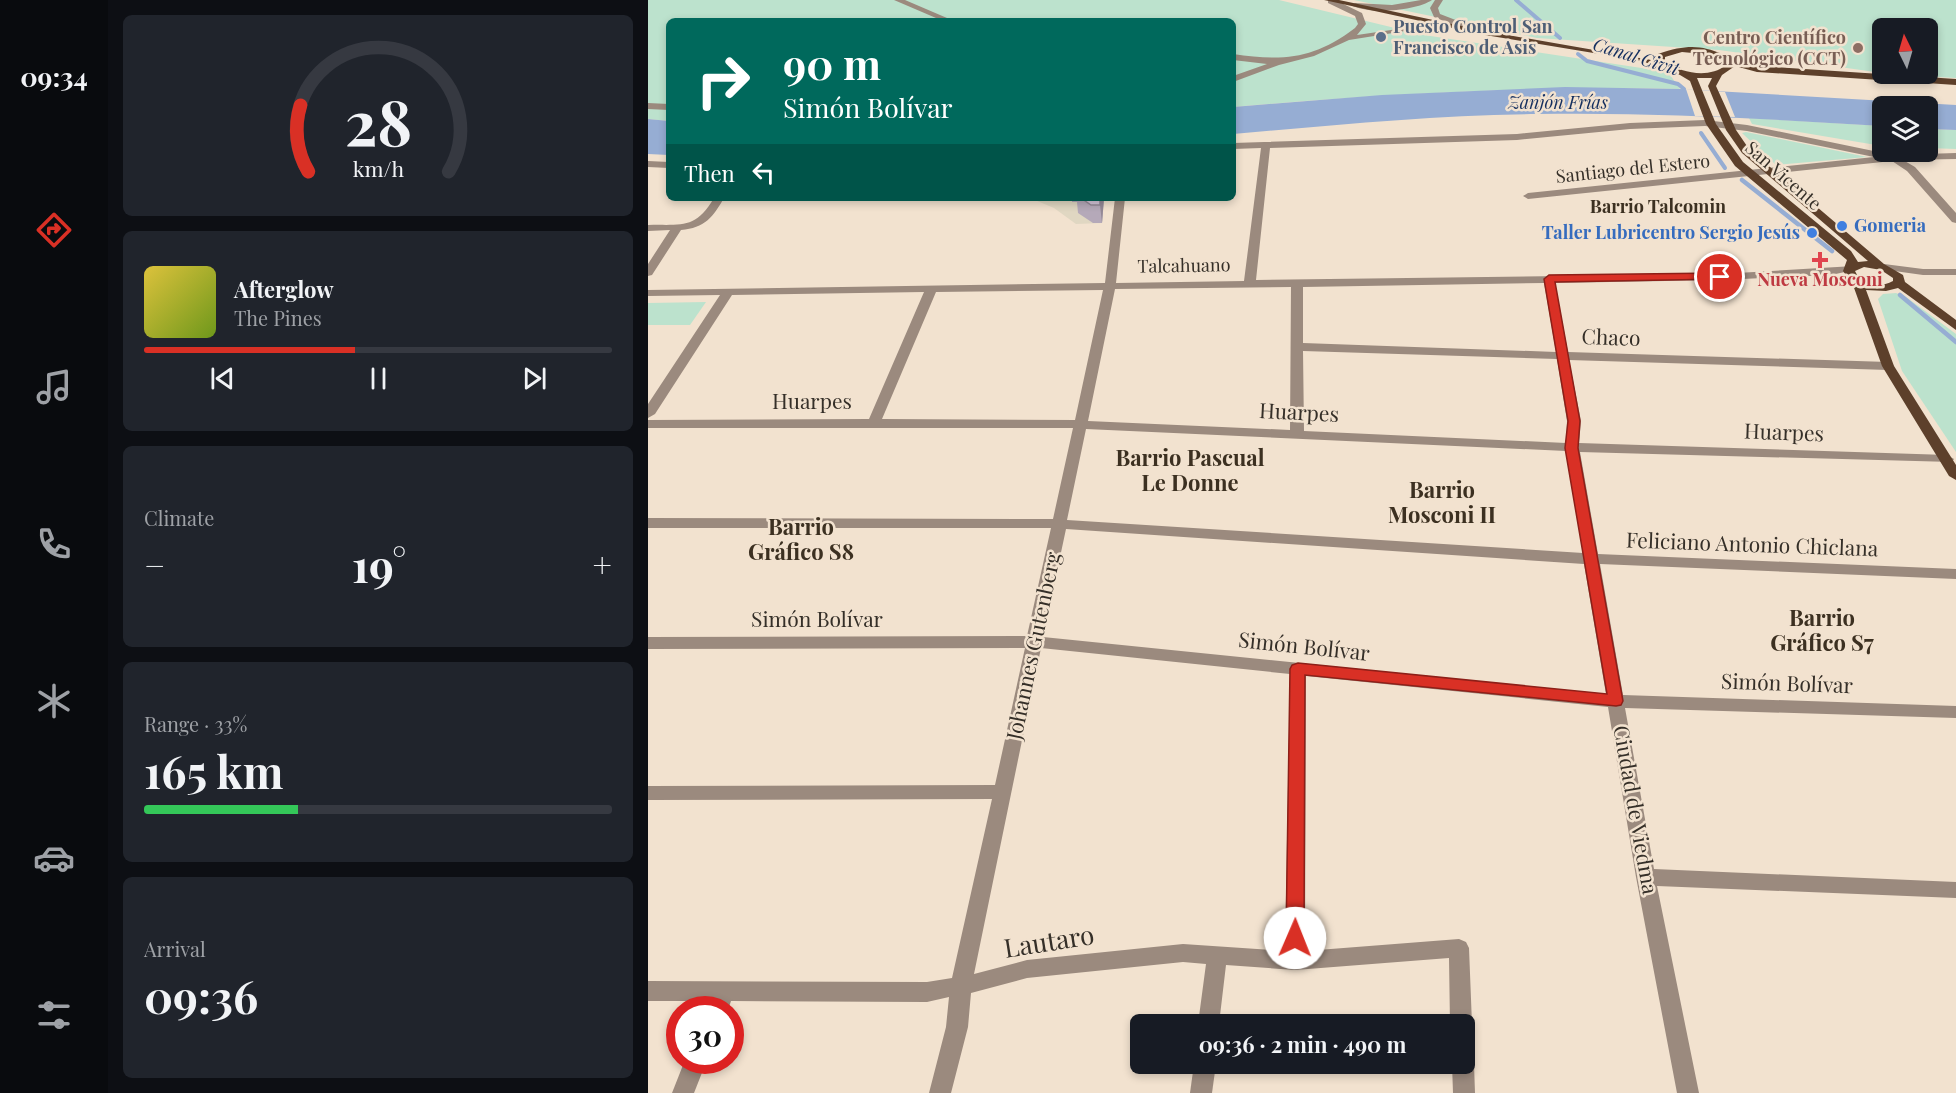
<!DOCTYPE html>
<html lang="en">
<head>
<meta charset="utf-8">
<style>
  :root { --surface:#171b24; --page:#20242c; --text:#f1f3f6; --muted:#9ea1a6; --line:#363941; --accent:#d93025 }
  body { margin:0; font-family:"Playfair Display",serif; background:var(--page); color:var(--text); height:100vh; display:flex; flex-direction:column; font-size:22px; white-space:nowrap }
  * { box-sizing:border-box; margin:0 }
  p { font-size:20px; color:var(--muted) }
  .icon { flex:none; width:33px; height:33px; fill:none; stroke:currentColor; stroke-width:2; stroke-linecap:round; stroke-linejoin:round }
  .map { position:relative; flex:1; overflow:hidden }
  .side { display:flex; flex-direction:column; gap:15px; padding:15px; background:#0d0f14; width:540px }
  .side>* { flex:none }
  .guide { position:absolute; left:18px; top:18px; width:570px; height:183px; border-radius:9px; box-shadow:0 3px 9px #0003; background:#00695c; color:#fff; overflow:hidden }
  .needle { width:39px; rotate:355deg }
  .fabs { position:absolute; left:1224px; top:18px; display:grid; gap:12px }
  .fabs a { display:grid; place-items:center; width:66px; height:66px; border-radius:9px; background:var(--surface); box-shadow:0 3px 9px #0003; font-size:30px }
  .speed { position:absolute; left:18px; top:996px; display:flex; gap:12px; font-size:30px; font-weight:700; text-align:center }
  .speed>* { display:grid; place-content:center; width:78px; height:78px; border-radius:50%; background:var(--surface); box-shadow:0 3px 9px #0003; line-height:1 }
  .speed .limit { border:9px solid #d22; background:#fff; color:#111 }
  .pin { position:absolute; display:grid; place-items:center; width:51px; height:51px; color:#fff; margin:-26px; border:3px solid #fff; border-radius:50%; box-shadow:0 2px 6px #0007 }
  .me { position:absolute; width:66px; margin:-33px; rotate:1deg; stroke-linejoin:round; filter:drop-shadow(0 0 4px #0008) }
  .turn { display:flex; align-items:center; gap:21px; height:126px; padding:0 18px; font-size:27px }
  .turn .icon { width:78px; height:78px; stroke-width:2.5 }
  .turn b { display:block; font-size:42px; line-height:51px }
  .then { display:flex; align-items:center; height:57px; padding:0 18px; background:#0003; gap:12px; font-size:22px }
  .big { font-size:45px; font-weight:700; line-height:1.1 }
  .side .tile { flex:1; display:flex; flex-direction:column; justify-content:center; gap:9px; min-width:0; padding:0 21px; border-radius:9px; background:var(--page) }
  .side .dial { align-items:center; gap:0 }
  .dial svg { height:156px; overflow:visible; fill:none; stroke:var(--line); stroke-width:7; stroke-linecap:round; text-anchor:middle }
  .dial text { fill:var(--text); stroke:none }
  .song { display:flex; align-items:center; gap:18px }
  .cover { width:72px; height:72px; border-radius:9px; background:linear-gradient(135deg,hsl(50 70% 55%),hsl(80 70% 35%)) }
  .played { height:6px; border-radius:3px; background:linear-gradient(90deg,var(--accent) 45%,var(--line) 45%) }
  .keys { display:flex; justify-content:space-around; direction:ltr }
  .heat { display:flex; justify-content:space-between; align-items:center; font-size:33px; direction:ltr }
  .charge { height:9px; border-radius:4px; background:linear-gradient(90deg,#34c759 33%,var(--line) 0) }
  .trip { position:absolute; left:482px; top:1014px; width:345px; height:60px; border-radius:9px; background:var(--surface); box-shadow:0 3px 9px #0003; font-weight:700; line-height:60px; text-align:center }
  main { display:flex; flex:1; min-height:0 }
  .dock { display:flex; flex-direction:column; width:108px; justify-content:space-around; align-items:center; background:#090b0e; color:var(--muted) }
  .dock .icon { width:42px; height:42px }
  .dock .current { color:var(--accent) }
  .dock b { font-size:27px; color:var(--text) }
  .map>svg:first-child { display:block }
  .education { fill:#e0d7c2 }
  .green { fill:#bce2cd }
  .water { fill:#96add3 }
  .pier { fill:#f2e2cf }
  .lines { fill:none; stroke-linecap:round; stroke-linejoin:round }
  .stream-far1 { stroke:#96add3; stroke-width:4 }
  .stream { stroke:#96add3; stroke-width:4.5 }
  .minor { fill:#9b8a7e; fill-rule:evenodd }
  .major { fill:#5d402b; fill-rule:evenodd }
  .wall { fill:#b5a9b9 }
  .shaded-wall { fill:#948996 }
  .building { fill:#d3c4d7; stroke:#948996; stroke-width:1.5 }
  .route { fill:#d93025; stroke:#8d1f18; stroke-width:1.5 }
  .service-dot { fill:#5c6f8a; stroke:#f2e2cf; stroke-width:2 }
  .education-dot { fill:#8d6e63; stroke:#f2e2cf; stroke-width:2 }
  .shop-dot { fill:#3f7fe0; stroke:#f2e2cf; stroke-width:2 }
  .health-dot { fill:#e0444e; stroke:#f2e2cf; stroke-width:2 }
  .labels { text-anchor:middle; stroke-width:5; stroke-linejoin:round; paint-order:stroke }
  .far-service-label { font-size:18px; font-weight:bold; fill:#4e5e75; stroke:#f2e2cf; text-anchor:start }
  .far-education-label { font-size:18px; font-weight:bold; fill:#785e54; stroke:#f2e2cf; text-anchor:end }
  .far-water-label { font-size:18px; font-style:italic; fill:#152f5f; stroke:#f2e2cf }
  .far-street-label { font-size:18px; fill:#352f28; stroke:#f2e2cf }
  .far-neighbourhood-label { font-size:18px; font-weight:bold; fill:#3c3021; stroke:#f2e2cf }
  .far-shop-label { font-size:18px; font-weight:bold; fill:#366cbe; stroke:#f2e2cf; text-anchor:start }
  .far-health-label { font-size:18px; font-weight:bold; fill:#be3a42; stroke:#f2e2cf }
  .street-label { font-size:21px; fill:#352f28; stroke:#f2e2cf }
  .neighbourhood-label { font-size:22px; font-weight:bold; fill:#3c3021; stroke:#f2e2cf }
  .near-street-label { font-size:26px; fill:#352f28; stroke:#f2e2cf }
</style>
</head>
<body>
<main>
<nav class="dock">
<b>09:34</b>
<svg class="icon current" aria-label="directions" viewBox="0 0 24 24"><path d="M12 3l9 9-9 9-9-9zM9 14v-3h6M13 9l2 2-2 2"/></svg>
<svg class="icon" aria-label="music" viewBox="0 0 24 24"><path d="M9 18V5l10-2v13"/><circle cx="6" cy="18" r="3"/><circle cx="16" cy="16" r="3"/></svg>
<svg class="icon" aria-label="phone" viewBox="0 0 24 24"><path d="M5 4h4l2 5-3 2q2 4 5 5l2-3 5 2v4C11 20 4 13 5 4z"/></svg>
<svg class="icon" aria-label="climate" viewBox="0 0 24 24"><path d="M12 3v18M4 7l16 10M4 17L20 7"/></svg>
<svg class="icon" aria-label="car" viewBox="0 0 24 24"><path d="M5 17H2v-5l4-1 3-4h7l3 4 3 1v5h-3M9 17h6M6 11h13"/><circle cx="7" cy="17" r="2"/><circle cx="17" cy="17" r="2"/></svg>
<svg class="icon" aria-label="filters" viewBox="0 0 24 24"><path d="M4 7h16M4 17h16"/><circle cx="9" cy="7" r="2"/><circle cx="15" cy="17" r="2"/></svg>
</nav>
<section class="side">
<div class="tile dial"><svg viewBox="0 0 100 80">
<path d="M14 69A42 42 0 1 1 86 69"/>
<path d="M14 69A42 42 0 0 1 10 35" stroke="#d93025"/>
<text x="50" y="56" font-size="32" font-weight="700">28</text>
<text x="50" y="72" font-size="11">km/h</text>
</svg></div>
<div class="tile">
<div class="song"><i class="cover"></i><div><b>Afterglow</b><p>The Pines</p></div></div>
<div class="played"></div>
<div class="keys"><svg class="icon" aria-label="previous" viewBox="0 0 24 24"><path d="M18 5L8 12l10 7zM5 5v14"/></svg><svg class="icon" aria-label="pause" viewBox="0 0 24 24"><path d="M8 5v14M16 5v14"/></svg><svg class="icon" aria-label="next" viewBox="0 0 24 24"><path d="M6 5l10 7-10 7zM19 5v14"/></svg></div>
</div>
<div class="tile"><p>Climate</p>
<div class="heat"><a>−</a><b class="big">19°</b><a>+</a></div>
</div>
<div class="tile"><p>Range · 33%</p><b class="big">165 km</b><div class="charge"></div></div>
<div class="tile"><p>Arrival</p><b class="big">09:36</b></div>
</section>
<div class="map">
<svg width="1308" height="1093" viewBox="0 0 1308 1093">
  <rect width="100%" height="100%" fill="#f2e2cf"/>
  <polygon class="education" points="382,198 456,198 454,223 428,224 406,208"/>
  <g class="green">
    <path d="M0 0H631L776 35 1020 72 1032 89C882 86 734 94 585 107V21H21V121L0 119Z"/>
    <polygon points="706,0 1308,0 1308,78 1237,74 1280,74 1280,28 1234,28 1234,73 1071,50 889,38"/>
    <polygon points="1101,118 1234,126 1234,146 1104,124"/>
    <polygon points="1280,129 1308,130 1308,149 1280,148"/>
    <polygon points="1098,132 1219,157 1128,165 1094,133"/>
    <polygon points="1248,293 1258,297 1308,334 1308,452 1254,371 1230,299 1235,294"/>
    <polygon points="58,302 42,325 0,325 0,303"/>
  </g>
  <g class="water">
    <path d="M917 87 1032 89 1308 105V130L1280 129V106H1234V126C1119 119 1004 112 889 114 787 115 686 125 585 134V107L734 95Z"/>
    <polygon points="0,119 21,121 21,155 0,154"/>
  </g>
  <polygon class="pier" points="1038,89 1077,92 1087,117 1047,116"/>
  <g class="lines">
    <g class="stream-far1">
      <polyline points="868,0 912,38"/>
      <polyline points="930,54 939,61 1030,84 1036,89"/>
      <polyline points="1053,133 1077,168"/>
    </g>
    <g class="stream">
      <polyline points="1094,180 1184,251"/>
      <polyline points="1252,295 1308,342"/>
    </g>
    <g class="minor">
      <polygon points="246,0 257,0 306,21 295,21"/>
      <path d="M680 0H687L714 13 718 24 709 35 791 23 795 25 701 40 666 56 631 65 585 82V76L619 64 585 60V54C634 61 665 60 707 28L710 24 707 16 680 3Z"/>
      <path d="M773 0H784C768 11 720 15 703 5L707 3 744 5Z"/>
      <polygon points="787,0 795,0 790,8 792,14 831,29 831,33 825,33 786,17 782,8"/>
      <polygon points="0,103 21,104 21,110 0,109"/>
      <path d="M1057 120 1099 125 1245 155 1308 153V159L1255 160 1267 167 1308 213V223L1304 222 1259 171 1244 161 880 199 875 196 880 193 1226 157 1099 131 1057 126 982 129 869 140 622 148 608 280 1072 274 1206 266V270L1183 275 1072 280 907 283 920 352 1240 362 1246 366 1240 370 921 360 933 421 931 443 1299 455 1306 459 1304 462 932 452 950 554 1308 569V579L952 564 975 695 1308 706V718L977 708 1006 869 1308 882V898L1009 886 1051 1093H1029L988 877 960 707 658 676 657 951 811 939 818 942 821 948 824 1024 821 1031 816 1033V1024H802L801 958 647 970 578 965 571 1024H550L558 964 535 962 379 978 323 993 320 1027 303 1093H281L298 1027 301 997 279 1002 83 1001 80 1010H59L62 1001H0V981L279 982 304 978 344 799 0 800V786L347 785 377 648 0 649V637L379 636 403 528H0V518L405 519 425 428H0V420L221 419 276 292 84 295 7 414 0 418V404L72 295 0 296V290L457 283 467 198H477L468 283 596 281 613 148 585 149V143L869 134 982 123ZM896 283 908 352 655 343V287ZM643 287 642 430 440 421 467 289ZM455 290 427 420 234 419 288 292ZM655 351 909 359 919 421 918 443 656 431ZM438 429 918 451 935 553 419 520ZM418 529 936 564 958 694 395 637ZM393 648 642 674 637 951 535 944 379 960 326 974Z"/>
      <polygon points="0,161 21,162 21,168 0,167"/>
      <path d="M66 198H76C65 217 57 228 33 230L4 275 0 276V264L22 230 0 231V225C34 224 47 230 66 198Z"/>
      <polygon points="1236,264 1275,269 1308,269 1308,275 1275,275 1232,269 1232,265"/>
      <polygon points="816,1054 823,1057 826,1064 827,1093 805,1093 804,1064 816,1064"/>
      <polygon points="37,1060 59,1060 46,1093 24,1093"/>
      <polygon points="546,1064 568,1064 564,1093 542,1093"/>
    </g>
    <path class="major" d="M676 0H691L837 31 1009 61 1010 54C1058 37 1066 55 1109 66L1308 79V85L1109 72 1087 66 1074 75 1068 86 1088 130 1101 149 1236 264 1255 275 1257 282 1308 320V330L1250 288 1238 291 1218 290 1246 366 1308 465V480L1301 476 1234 366 1205 285 1195 271 1199 260 1087 166 1058 124 1042 81 1032 75 994 61 837 35ZM1034 52 1066 55 1078 65C1061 79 1034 73 1017 62V57ZM1049 78H1064L1060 86 1078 130 1094 153 1220 261 1210 262 1203 251 1095 162 1068 124ZM1216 267 1233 270 1245 278V281C1232 288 1213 286 1207 271Z"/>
  </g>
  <polygon class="wall" points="424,198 456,198 454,223 445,223 430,213 429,202 424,202"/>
  <polygon class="shaded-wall" points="452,198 456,198 454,223 452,205"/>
  <polygon class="building" points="433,198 452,198 452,205 443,205"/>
  <polygon class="route" points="1072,273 1077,277 1076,279 907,282 932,421 930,448 975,701 973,705 968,706 657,675 656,938 653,944 647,947 640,944 638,938 642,669 644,665 650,663 959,694 917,448 920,421 896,279 901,275"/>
  <circle class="service-dot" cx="733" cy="37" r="6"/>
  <circle class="education-dot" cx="1210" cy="48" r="6"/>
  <g class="shop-dot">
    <circle cx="1194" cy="226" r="6"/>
    <circle cx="1164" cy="233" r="6"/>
  </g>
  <path class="health-dot" d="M1169 251h6v6h6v6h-6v6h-6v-6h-6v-6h6z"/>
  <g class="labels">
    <g class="far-service-label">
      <text x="745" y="33">Puesto Control San<tspan x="745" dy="21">Francisco de Asis</tspan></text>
    </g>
    <g class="far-education-label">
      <text x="1198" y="44">Centro Científico<tspan x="1198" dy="21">Tecnológico (CCT)</tspan></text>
    </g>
    <g class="far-water-label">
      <text transform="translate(988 57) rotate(17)" y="6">Canal Civit</text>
      <text x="910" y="109">Zanjón Frías</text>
    </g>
    <g class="far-street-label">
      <text transform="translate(985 169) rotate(-6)" y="6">Santiago del Estero</text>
      <text transform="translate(1135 176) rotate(41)" y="6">San Vicente</text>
      <text transform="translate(536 266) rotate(-1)" y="6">Talcahuano</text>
    </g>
    <g class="far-neighbourhood-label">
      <text x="1010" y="213">Barrio Talcomin</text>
    </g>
    <g class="far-shop-label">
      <text x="1206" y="232">Gomeria</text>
      <text x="1152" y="239" text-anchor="end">Taller Lubricentro Sergio Jesús</text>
    </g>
    <g class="far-health-label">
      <text x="1172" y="286">Nueva Mosconi</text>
    </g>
    <g class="street-label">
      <text transform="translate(963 338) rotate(2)" y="7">Chaco</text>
      <text x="164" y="409">Huarpes</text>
      <text transform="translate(651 413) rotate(3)" y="7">Huarpes</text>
      <text transform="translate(1136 433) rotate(2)" y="7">Huarpes</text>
      <text transform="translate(1104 545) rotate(2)" y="7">Feliciano Antonio Chiclana</text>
      <text x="169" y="627">Simón Bolívar</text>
      <text transform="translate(386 646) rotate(-78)" y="7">Johannes Gutenberg</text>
      <text transform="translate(656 647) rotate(6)" y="7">Simón Bolívar</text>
      <text transform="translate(1139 684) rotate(2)" y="7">Simón Bolívar</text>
      <text transform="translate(987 810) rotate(80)" y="7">Ciudad de Viedma</text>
    </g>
    <g class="neighbourhood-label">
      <text x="542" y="466">Barrio Pascual<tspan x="542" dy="25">Le Donne</tspan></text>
      <text x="794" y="498">Barrio<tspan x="794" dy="25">Mosconi II</tspan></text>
      <text x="153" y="535">Barrio<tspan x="153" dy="25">Gráfico S8</tspan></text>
      <text x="1174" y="626">Barrio<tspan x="1174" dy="25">Gráfico S7</tspan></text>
    </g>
    <g class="near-street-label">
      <text transform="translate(401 942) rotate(-9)" y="9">Lautaro</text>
    </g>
  </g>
</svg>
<div class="fabs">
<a><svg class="needle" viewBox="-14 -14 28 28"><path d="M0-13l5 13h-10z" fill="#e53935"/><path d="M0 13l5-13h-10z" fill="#9ea1a6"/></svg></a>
<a><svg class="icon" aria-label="layers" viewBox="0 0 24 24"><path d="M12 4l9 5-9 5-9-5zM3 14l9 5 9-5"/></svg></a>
</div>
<div class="speed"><div class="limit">30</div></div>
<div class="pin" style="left:1072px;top:277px;background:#d93025"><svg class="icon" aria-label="arrive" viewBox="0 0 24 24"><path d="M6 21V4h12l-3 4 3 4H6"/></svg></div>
<svg class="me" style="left:647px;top:938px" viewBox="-20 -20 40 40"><circle r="19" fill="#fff"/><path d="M0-13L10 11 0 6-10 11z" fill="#d93025"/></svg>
<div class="trip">09:36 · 2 min · 490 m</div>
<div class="guide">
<div class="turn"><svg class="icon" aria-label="right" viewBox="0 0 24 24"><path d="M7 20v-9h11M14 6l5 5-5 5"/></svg><div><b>90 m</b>Simón Bolívar</div></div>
<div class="then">Then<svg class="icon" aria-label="left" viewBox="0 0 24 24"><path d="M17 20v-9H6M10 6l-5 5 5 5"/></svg></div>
</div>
</div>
</main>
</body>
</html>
